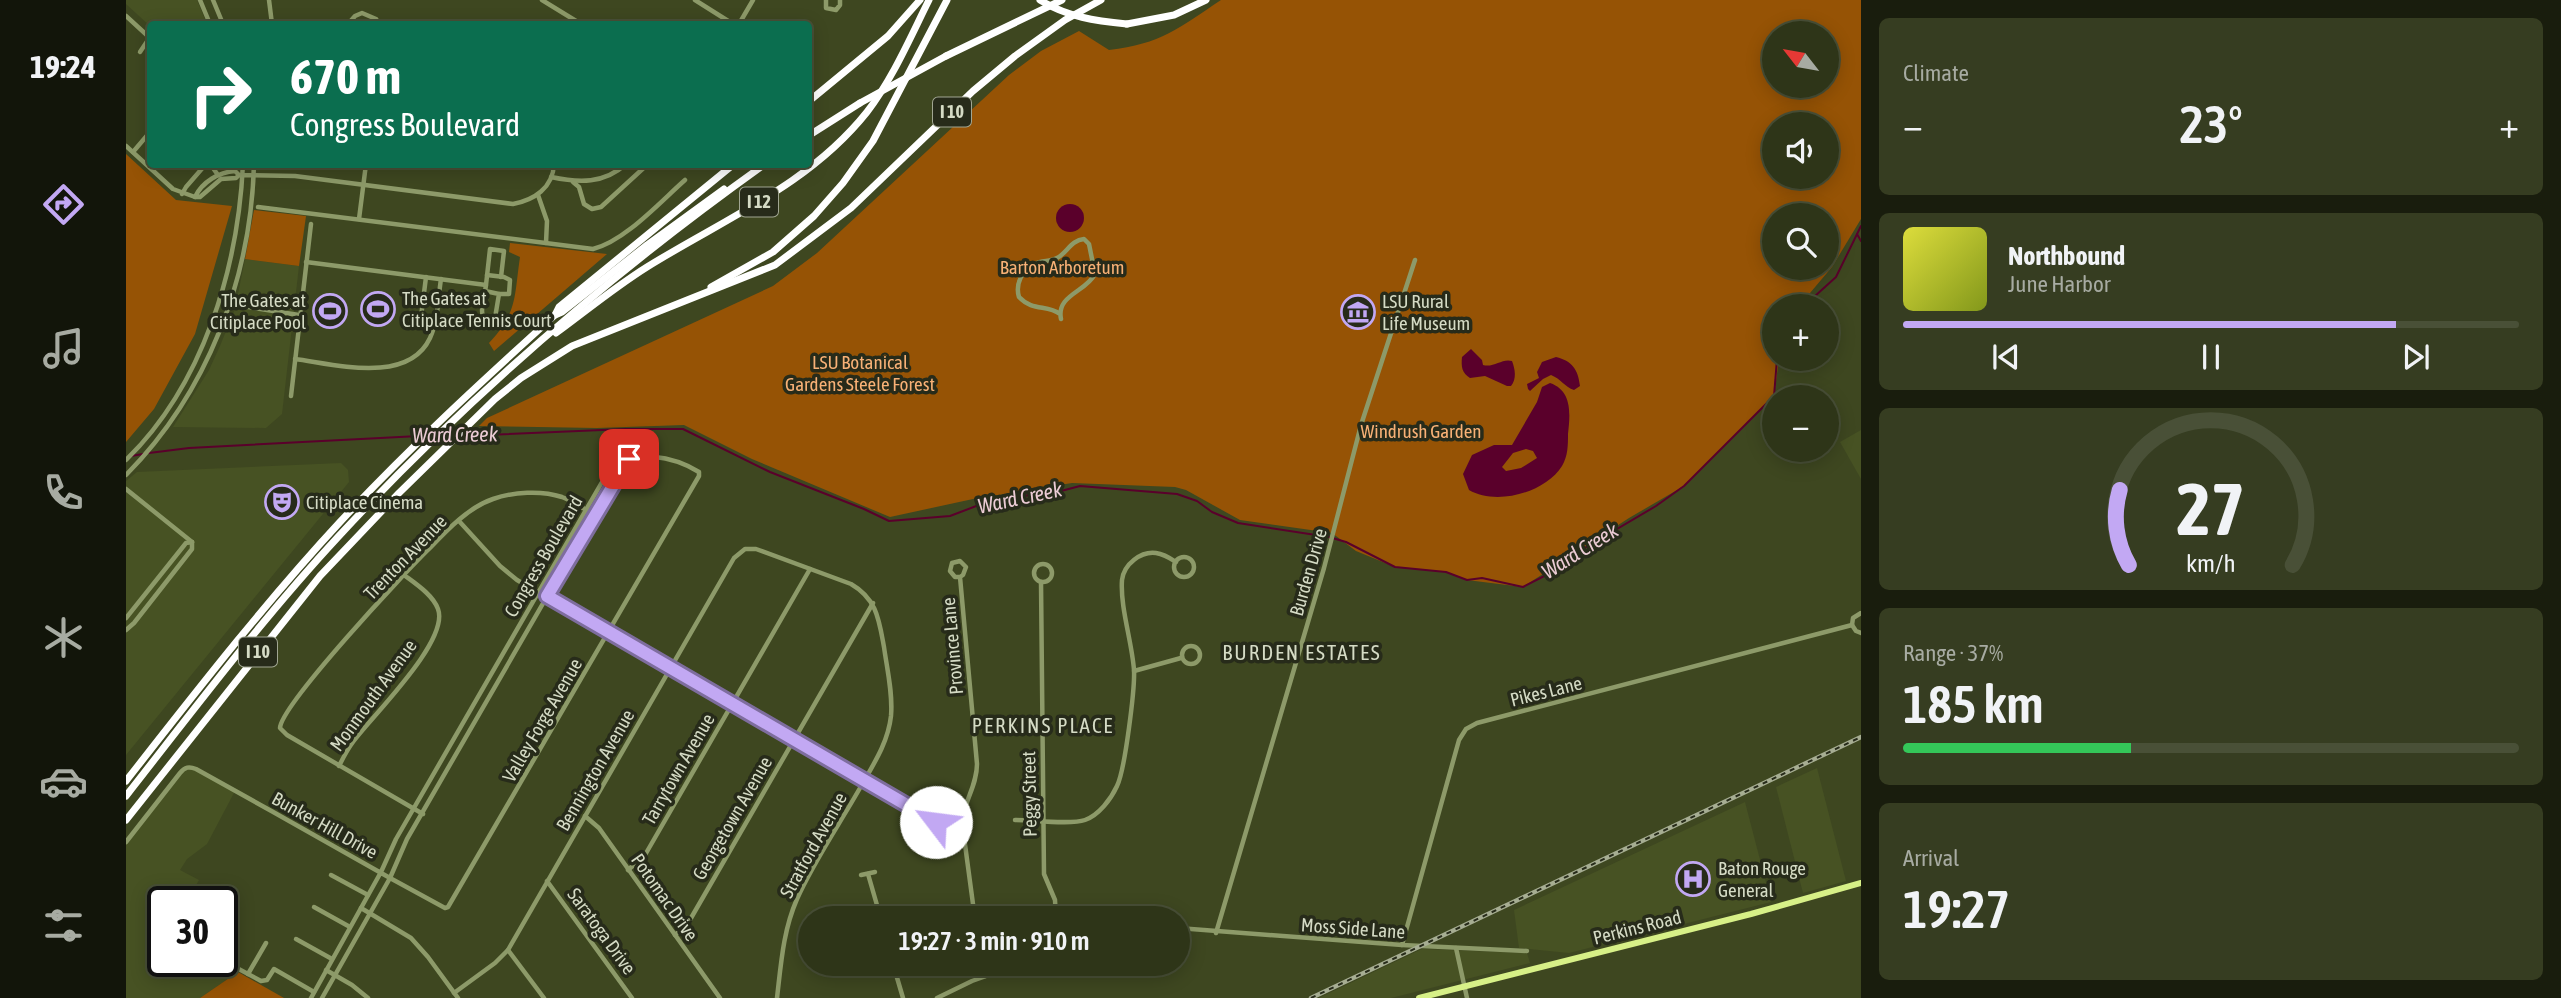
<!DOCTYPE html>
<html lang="en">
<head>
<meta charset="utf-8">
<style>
  :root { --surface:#2e3518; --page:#363d21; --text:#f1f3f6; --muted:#a7aba2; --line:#495037; --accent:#c2a8f3 }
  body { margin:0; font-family:"Asap Condensed",sans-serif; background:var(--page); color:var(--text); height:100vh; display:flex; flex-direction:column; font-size:26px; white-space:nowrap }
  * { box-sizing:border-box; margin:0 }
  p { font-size:23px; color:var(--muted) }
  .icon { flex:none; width:38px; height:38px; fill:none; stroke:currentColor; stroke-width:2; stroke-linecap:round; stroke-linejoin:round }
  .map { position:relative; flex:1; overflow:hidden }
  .details { display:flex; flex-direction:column; gap:18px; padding:18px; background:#191d0d; width:700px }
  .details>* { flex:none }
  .top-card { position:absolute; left:21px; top:21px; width:665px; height:147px; border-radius:7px; box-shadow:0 4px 18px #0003,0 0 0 2px var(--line); background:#0b6e4f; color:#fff; overflow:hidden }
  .needle { width:46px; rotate:301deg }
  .controls { position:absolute; left:1636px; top:21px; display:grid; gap:14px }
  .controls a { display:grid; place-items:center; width:77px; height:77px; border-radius:50%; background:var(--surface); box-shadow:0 4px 18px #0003,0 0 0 2px var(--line); font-size:35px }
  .speed { position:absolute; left:21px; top:886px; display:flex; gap:14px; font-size:35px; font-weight:700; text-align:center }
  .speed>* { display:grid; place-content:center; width:91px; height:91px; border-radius:50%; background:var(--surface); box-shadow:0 4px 18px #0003,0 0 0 2px var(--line); line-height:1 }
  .speed .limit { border:4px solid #111; border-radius:10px; background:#fff; color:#111 }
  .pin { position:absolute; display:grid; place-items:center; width:60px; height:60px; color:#fff; margin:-30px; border-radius:14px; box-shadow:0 4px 10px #0006 }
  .me { position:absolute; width:77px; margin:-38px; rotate:300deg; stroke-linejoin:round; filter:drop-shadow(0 0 5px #0008) }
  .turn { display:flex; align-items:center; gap:24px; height:147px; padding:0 28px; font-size:32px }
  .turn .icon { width:91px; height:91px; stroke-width:2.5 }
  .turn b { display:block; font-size:49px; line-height:60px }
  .big { font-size:52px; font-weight:600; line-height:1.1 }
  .details .widget { flex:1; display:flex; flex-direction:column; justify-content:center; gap:10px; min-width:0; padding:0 24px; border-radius:10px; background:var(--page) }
  .details .dial { align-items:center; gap:0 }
  .dial svg { height:182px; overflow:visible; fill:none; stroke:var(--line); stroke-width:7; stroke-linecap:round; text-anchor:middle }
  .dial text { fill:var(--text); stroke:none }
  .song { display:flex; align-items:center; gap:21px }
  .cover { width:84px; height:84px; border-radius:10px; background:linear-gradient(135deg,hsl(60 70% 55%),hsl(70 70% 35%)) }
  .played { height:7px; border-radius:4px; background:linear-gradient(90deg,var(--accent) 80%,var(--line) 80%) }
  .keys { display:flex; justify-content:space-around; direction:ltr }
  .heat { display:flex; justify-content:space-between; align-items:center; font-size:38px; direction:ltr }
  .charge { height:10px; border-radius:5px; background:linear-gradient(90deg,#34c759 37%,var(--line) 0) }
  .trip { position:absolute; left:672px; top:906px; width:392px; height:70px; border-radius:35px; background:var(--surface); box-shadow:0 4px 18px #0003,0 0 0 2px var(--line); font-weight:600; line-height:70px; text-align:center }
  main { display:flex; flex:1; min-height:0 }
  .tab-bar { display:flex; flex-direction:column; width:126px; justify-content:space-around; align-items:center; background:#12150a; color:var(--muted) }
  .tab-bar .icon { width:49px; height:49px }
  .tab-bar .selected { color:var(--accent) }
  .tab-bar b { font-size:32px; color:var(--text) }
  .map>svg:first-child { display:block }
  .built { fill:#475223 }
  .green { fill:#965305; fill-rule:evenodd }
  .water { fill:#5a002b; fill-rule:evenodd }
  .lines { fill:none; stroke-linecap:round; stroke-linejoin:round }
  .stream { stroke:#5a002b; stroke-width:2 }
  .minor { stroke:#8d9a69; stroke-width:4.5 }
  .major { stroke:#d7f087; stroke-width:6 }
  .highway { stroke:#fff; stroke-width:7 }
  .rail-casing { stroke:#a6ad92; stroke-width:4.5 }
  .rail { stroke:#272b1a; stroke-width:2; stroke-dasharray:5; stroke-linecap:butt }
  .highway-bridge { stroke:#fff; stroke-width:7 }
  .route-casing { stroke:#7e6d9e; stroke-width:18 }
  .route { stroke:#c2a8f3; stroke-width:12 }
  .labels { text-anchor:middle; stroke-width:7; stroke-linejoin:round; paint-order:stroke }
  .shield { fill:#272b1a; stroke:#a1a692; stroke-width:2 }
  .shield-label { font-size:18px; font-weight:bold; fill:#d5dbc5 }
  .park-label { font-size:19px; fill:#f8b176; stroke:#272b1a }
  .poi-label { font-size:19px; fill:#d5dbc5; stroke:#272b1a; text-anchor:start }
  .street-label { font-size:19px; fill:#d5dbc5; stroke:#272b1a }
  .water-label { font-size:21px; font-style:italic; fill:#ecccd5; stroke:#272b1a }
  .neighbourhood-label { font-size:21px; letter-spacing:2px; fill:#d5dbc5; stroke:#272b1a }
</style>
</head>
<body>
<main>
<nav class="tab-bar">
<b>19:24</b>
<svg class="icon selected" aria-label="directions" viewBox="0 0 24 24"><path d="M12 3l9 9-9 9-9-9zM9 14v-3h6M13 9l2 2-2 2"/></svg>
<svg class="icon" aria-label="music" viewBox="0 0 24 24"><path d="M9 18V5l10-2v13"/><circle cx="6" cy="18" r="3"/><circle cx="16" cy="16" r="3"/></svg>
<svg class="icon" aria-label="phone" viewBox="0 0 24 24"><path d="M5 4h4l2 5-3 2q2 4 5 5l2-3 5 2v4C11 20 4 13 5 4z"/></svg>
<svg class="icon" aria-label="climate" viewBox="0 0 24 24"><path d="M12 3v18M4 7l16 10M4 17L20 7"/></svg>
<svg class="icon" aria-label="car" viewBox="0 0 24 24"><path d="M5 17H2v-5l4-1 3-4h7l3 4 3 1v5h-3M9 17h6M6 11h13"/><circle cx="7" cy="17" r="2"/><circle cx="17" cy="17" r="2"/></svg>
<svg class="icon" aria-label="filters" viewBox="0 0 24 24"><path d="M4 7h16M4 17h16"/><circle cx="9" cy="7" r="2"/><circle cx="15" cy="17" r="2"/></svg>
</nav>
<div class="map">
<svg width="1735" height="998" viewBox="0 0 1735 998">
  <rect width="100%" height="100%" fill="#3e4720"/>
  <g class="built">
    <polygon points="0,0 71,0 81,24 24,26 0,4"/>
    <polygon points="119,259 173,266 156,414 140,428 47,427 83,370 94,346 109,309"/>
    <polygon points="1735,430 1735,479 1714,442"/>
    <polygon points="215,463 222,470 223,482 0,755 0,481 11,472"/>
    <polygon points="66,767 109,791 81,844 61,859 54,870 73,880 63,898 68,901 37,901 37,961 92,961 112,972 74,998 0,998 0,842 58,769"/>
    <polygon points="1691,768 1720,881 1677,893 1650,787"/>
    <polygon points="1619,802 1645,902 1443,953 1393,948 1388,910"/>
    <polygon points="1296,949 1401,953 1404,963 1265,998 1193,998"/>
  </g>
  <g class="green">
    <path d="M1095 0H1735V219L1706 267 1673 306H1648V359H1653L1648 396 1558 486 1503 518 1397 587 1341 580 1320 572 1269 567 1230 551 1206 533 1114 520 1060 490 1049 487 946 483 847 499 764 517 626 459 558 425 471 428 353 426 361 418 647 286 691 253 883 75 915 51 953 31 983 50C1035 44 1053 28 1095 0ZM1648 33H1701V86H1648ZM1648 124H1701V177H1648ZM1648 215H1701V268H1648Z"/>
    <polygon points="0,154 50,200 106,206 69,334 28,409 0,442"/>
    <polygon points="128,210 180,216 173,266 119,259"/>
    <path d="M384 243 481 254 368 351 363 343C392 312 388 297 394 257L383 252Z"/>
    <polygon points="112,972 158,998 74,998"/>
  </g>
  <g class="water">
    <circle cx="944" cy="218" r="14"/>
    <path d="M1345 349 1356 360 1357 365C1368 368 1376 358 1386 361 1389 369 1391 379 1385 386H1381L1359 376 1344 378C1336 373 1335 367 1336 357Z"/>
    <path d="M1430 357C1446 361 1452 369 1454 386L1448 390C1439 387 1435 379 1425 375L1417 379 1404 391 1402 389 1401 384 1413 378 1411 372 1416 362Z"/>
    <path d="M1424 383C1447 391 1444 415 1442 434 1442 445 1442 456 1436 466 1419 493 1370 506 1343 490L1337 474 1346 455 1368 445H1386L1411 402 1416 387ZM1400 449 1407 451 1411 458 1395 468 1380 471 1376 467 1387 453Z"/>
  </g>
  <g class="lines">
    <g class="stream">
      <polyline points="1731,234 1735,241"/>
      <polyline points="1678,306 1710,277 1735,226"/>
      <polyline points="316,436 328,436"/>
      <polyline points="337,436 500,429 557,429 644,472 738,509 763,521 824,516 866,500 935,491 954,486 1051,494 1071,501 1086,512 1112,523 1203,537 1220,542 1269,567 1320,572 1341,580 1356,578 1397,587 1434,568 1452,552 1530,506 1558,486 1648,396 1651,359"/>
      <polyline points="23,453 63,448 293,436"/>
      <polyline points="5,456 17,454"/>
    </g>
    <g class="minor">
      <polyline points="74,0 84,24"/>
      <polyline points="87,0 97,24"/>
      <polyline points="143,0 146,24"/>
      <polyline points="416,0 455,24"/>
      <polyline points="569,0 607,24"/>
      <polyline points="700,0 700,8 710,10 714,5 714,0"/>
      <polyline points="0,16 24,38"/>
      <polyline points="222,24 229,16 236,13 250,19 253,24"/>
      <polyline points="613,24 627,0"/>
      <polyline points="14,52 24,37"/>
      <polyline points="0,146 47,189 69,197"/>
      <polyline points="7,152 24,132"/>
      <polyline points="84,164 92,175"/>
      <path d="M113 175 110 178 95 179 74 197H69C76 182 93 172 109 171L113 175 169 176 387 204C408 200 427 188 428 164"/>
      <path d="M425 177C453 183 478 184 500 164"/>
      <polyline points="447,182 453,187 458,204 466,209 475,207 522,164"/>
      <polyline points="56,194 60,187 80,164"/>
      <polyline points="412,195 421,221 420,243"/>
      <path d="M132 207 467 249C499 241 534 202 559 180"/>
      <polyline points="233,219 240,164"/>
      <polyline points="180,262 360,285 364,249 378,251 375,277"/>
      <polyline points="361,275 378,277 384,280 383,294 373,294"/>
      <polyline points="300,277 295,317 309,319"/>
      <path d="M359 291 373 294 369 318 358 319C353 310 359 295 360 285"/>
      <path d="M934 314C921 304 907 312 893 297 889 284 896 270 909 264 916 260 924 262 931 258 941 253 945 240 958 239L963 244 969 274C960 292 930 295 935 319"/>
      <polyline points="173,315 103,304 94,298 174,308"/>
      <path d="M169 359C208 364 282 385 304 338 312 321 312 298 315 279"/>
      <polyline points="165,396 185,224"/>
      <path d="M0 460C77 385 112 269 117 164"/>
      <path d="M0 475C81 393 125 279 128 164"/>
      <polyline points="0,489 66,542"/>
      <polyline points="333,521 374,566 391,580 810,822"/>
      <circle cx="1058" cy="567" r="10"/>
      <circle cx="917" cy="573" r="9"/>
      <path d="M834 577H829L824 571 826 563 834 561 840 567 837 575 834 577 851 764C851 786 838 801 836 822L849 919"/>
      <polyline points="915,582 918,874 929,900 930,919"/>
      <polyline points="0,618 60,543 66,542"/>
      <polyline points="1726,625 1727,618 1735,613"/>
      <polyline points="1726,625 1730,631 1735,633"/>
      <polyline points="0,630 8,623 66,549 66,542"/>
      <circle cx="1065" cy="655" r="9"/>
      <polyline points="1008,671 1055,658"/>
      <path d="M213 766C217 758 221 750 227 742 245 717 324 641 312 609 307 595 290 584 278 575"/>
      <path d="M297 814 161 735 154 728C155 705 280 571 304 548 321 530 343 507 367 499 387 492 415 490 436 497 447 501 458 509 469 515"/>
      <polyline points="459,816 473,828 594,998"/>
      <path d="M889 820C906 820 945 825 959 820 973 815 985 799 991 786 999 770 1009 688 1008 670 1006 642 994 607 996 580 998 564 1015 551 1030 553 1038 554 1044 558 1050 562"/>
      <path d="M0 842 54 773C59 767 63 766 70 769 135 805 199 841 264 878L319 908 322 907 573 476V472C549 457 505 447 483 470L270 839 255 872 185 998"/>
      <polyline points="502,870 519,855 684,569"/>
      <polyline points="742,874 755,919"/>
      <polyline points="205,875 242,895"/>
      <polyline points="735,875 749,872"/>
      <polyline points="421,881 506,998"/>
      <polyline points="188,907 224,927"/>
      <polyline points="235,908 285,938 302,957 332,998"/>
      <polyline points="1052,928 1276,945 1401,951"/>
      <polyline points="1090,933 1198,568 1235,425 1289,260"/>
      <polyline points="549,935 561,925 747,603"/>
      <polyline points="170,939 206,959"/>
      <polyline points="96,944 107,925"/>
      <polyline points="1276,945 1333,740 1340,729 1351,723 1726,625"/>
      <polyline points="1330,948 1341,998"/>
      <polyline points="382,950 418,998"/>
      <polyline points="96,960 135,981 141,980 148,969 188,992"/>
      <polyline points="767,964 777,998"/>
      <polyline points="857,964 859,976"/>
      <polyline points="200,970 226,985 242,998"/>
      <polyline points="122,974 140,943"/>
      <path d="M328 993 369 963 382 950 608 558 619 549H630L725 584C751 599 753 620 758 647 761 669 767 693 765 716 762 743 747 765 734 788 713 825 688 861 671 899 657 931 655 964 651 998"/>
      <polyline points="196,998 264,878 281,839 486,484 502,460"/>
      <polyline points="811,998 846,981 894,964"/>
    </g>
    <polyline class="major" points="1293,998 1625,914 1735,883"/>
    <g class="highway">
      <polyline points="1001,24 1048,15 1080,0"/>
      <polyline points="820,56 936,0"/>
      <polyline points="682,102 762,36 794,0"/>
      <polyline points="682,136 734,103"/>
      <polyline points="585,287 647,252 688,216 717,183 747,141 821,0"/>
      <polyline points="429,315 436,312 521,245 598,189"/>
      <path d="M430 333C460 311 489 287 521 267 598 219 683 185 741 112 767 78 784 38 803 0"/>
      <path d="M0 781C69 693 138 604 214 522 282 449 355 382 429 315L433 307 608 164"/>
      <path d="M0 796C69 708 136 619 212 537 341 398 485 274 639 164"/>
      <polyline points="0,820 194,576 273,493 369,399 395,378 446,346 649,265 725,208 847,91 889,56 939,20 975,0"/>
    </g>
    <g class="rail-casing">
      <polyline id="rail" points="1185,998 1735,737"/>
    </g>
    <use href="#rail" class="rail"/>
    <g class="highway-bridge">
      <path d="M914 0C941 17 970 21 1001 24"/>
      <polyline points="734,103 820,56"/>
    </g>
  </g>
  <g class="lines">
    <g class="route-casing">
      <polyline id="route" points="503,459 421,596 810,822"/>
    </g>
    <use href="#route" class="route"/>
  </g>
  <defs>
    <g id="stadium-ring" transform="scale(1.75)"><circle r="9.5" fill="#272b1a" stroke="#c2a8f3" stroke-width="1.5"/><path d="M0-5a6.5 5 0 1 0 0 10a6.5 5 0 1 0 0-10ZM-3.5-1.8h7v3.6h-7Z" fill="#c2a8f3"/></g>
    <g id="museum-ring" transform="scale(1.75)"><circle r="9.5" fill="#272b1a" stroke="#c2a8f3" stroke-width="1.5"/><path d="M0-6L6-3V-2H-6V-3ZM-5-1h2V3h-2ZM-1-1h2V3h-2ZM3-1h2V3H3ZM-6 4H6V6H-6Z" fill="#c2a8f3"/></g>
    <g id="theatre-ring" transform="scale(1.75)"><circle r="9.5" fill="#272b1a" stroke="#c2a8f3" stroke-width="1.5"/><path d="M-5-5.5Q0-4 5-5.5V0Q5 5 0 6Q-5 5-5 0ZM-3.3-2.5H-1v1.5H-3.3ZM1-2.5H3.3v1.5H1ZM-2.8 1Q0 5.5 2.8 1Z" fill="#c2a8f3"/></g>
    <g id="hospital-ring" transform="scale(1.75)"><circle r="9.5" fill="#272b1a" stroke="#c2a8f3" stroke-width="1.5"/><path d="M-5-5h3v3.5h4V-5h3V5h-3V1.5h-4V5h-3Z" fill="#c2a8f3"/></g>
  </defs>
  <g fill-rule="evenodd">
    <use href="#stadium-ring" x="252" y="309"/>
    <use href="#stadium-ring" x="204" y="311"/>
    <use href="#museum-ring" x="1232" y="312"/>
    <use href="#theatre-ring" x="156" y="502"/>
    <use href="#hospital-ring" x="1567" y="879"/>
  </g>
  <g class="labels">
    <g class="shield">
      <rect x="807" y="97.5" width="38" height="29" rx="5"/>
      <rect x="614" y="187.5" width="38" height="29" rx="5"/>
      <rect x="113" y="637.5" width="38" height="29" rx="5"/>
    </g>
    <g class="shield-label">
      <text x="826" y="118">I 10</text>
      <text x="633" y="208">I 12</text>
      <text x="132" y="658">I 10</text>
    </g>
    <g class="park-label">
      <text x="936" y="274">Barton Arboretum</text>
      <text x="734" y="369">LSU Botanical<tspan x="734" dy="22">Gardens Steele Forest</tspan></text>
      <text x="1295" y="438">Windrush Garden</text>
    </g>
    <g class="poi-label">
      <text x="276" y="305">The Gates at<tspan x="276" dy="22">Citiplace Tennis Court</tspan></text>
      <text x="180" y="307" text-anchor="end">The Gates at<tspan x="180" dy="22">Citiplace Pool</tspan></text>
      <text x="1256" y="308">LSU Rural<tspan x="1256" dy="22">Life Museum</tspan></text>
      <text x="180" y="509">Citiplace Cinema</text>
      <text x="1592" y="875">Baton Rouge<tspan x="1592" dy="22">General</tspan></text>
    </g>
    <g class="street-label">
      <text transform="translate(417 556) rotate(-60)" y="7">Congress Boulevard</text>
      <text transform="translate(279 557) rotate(-46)" y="7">Trenton Avenue</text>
      <text transform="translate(1182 572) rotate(-74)" y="7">Burden Drive</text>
      <text transform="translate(826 646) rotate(-95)" y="7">Province Lane</text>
      <text transform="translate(1420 691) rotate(-14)" y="7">Pikes Lane</text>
      <text transform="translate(247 695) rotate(-54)" y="7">Monmouth Avenue</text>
      <text transform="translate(416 720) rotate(-60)" y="7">Valley Forge Avenue</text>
      <text transform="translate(552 769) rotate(-60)" y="7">Tarrytown Avenue</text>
      <text transform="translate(469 770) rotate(-60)" y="7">Bennington Avenue</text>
      <text transform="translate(903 794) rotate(-91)" y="7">Peggy Street</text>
      <text transform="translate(606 818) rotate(-60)" y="7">Georgetown Avenue</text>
      <text transform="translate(199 825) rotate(29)" y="7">Bunker Hill Drive</text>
      <text transform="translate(687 845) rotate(-61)" y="7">Stratford Avenue</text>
      <text transform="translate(539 897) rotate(55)" y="7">Potomac Drive</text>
      <text transform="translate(1511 927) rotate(-14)" y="7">Perkins Road</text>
      <text transform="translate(1227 928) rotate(4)" y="7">Moss Side Lane</text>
      <text transform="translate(476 931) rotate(54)" y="7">Saratoga Drive</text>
    </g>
    <g class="water-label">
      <text transform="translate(329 435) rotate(-1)" y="7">Ward Creek</text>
      <text transform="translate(894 498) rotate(-12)" y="7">Ward Creek</text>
      <text transform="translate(1454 551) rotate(-32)" y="7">Ward Creek</text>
    </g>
    <g class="neighbourhood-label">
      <text x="1176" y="660">BURDEN ESTATES</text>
      <text x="917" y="733">PERKINS PLACE</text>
    </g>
  </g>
</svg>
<div class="controls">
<a><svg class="needle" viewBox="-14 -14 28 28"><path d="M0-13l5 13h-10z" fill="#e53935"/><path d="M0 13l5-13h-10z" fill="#a7aba2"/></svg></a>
<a><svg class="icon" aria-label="sound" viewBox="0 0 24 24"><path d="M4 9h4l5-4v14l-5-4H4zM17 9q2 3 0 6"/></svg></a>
<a><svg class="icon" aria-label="search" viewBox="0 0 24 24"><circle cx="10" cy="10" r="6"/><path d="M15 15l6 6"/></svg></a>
<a>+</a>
<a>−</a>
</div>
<div class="speed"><div class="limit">30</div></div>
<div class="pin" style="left:503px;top:459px;background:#d93025"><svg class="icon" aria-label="arrive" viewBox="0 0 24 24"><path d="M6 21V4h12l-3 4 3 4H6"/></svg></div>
<svg class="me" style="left:810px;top:822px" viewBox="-20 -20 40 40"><circle r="19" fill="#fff"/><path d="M0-13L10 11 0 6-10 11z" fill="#c2a8f3"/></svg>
<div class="trip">19:27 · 3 min · 910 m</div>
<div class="top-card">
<div class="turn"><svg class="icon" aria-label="right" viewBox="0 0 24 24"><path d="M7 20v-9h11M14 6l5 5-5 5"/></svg><div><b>670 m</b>Congress Boulevard</div></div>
</div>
</div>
<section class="details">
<div class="widget"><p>Climate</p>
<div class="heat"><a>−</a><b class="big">23°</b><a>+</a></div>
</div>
<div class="widget">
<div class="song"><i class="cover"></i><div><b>Northbound</b><p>June Harbor</p></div></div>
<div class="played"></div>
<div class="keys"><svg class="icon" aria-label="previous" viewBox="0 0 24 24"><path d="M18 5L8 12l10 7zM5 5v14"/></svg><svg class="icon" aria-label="pause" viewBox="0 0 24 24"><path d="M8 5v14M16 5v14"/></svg><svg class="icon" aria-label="next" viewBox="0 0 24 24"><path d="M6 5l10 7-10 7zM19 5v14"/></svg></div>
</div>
<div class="widget dial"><svg viewBox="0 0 100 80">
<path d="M14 69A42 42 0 1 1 86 69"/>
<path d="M14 69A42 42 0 0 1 10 36" stroke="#c2a8f3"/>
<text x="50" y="56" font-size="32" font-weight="700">27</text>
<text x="50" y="72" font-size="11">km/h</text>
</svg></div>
<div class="widget"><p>Range · 37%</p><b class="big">185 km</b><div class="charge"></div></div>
<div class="widget"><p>Arrival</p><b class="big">19:27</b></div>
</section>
</main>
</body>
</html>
